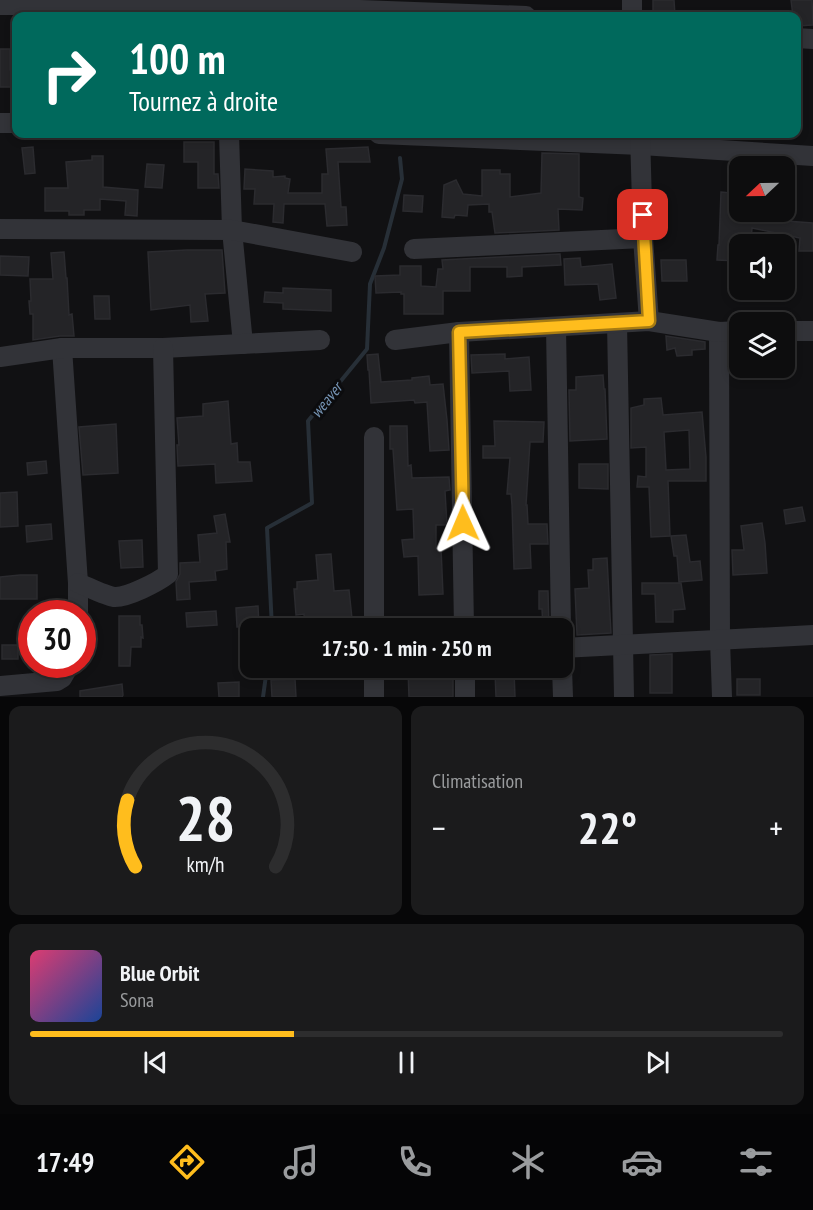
<!DOCTYPE html>
<html lang="fr">
<head>
<meta charset="utf-8">
<style>
  :root { --surface:#0d0d0e; --page:#1b1b1c; --text:#f1f3f6; --muted:#9a9c9e; --line:#2d2d2e; --accent:#ffbd1d }
  body { margin:0; font-family:"PT Sans Narrow",sans-serif; background:var(--page); color:var(--text); height:100vh; display:flex; flex-direction:column; font-size:22px; white-space:nowrap }
  * { box-sizing:border-box; margin:0 }
  p { font-size:20px; color:var(--muted) }
  .icon { flex:none; width:33px; height:33px; fill:none; stroke:currentColor; stroke-width:2; stroke-linecap:round; stroke-linejoin:round }
  .map { position:relative; height:697px; overflow:hidden }
  .panel { display:flex; flex-direction:column; gap:9px; padding:9px; background:#070708; flex:1 }
  .panel>* { flex:none }
  .hud { position:absolute; left:12px; top:12px; width:789px; height:126px; border-radius:12px; box-shadow:0 3px 9px #0003,0 0 0 2px var(--line); background:#00695c; color:#fff; overflow:hidden }
  .needle { width:39px; rotate:248deg }
  .buttons { position:absolute; left:729px; top:156px; display:grid; gap:12px }
  .buttons a { display:grid; place-items:center; width:66px; height:66px; border-radius:12px; background:var(--surface); box-shadow:0 3px 9px #0003,0 0 0 2px var(--line); font-size:30px }
  .speed { position:absolute; left:18px; top:600px; display:flex; gap:12px; font-size:30px; font-weight:700; text-align:center }
  .speed>* { display:grid; place-content:center; width:78px; height:78px; border-radius:50%; background:var(--surface); box-shadow:0 3px 9px #0003,0 0 0 2px var(--line); line-height:1 }
  .speed .limit { border:9px solid #d22; background:#fff; color:#111 }
  .pin { position:absolute; display:grid; place-items:center; width:51px; height:51px; color:#fff; margin:-26px; border-radius:12px; box-shadow:0 3px 9px #0006 }
  .me { position:absolute; width:66px; margin:-33px; rotate:359deg; stroke-linejoin:round; filter:drop-shadow(0 0 4px #0008) }
  .turn { display:flex; align-items:center; gap:21px; height:126px; padding:0 18px; font-size:27px }
  .turn .icon { width:78px; height:78px; stroke-width:2.5 }
  .turn b { display:block; font-size:42px; line-height:51px }
  .big { font-size:45px; font-weight:800; line-height:1.1 }
  .panel .widget { flex:1; display:flex; flex-direction:column; justify-content:center; gap:9px; min-width:0; padding:0 21px; border-radius:12px; background:var(--page) }
  .panel .dial { align-items:center; gap:0 }
  .dial svg { height:156px; overflow:visible; fill:none; stroke:var(--line); stroke-width:7; stroke-linecap:round; text-anchor:middle }
  .dial text { fill:var(--text); stroke:none }
  .song { display:flex; align-items:center; gap:18px }
  .cover { width:72px; height:72px; border-radius:9px; background:linear-gradient(135deg,hsl(340 70% 55%),hsl(220 70% 35%)) }
  .played { height:6px; border-radius:3px; background:linear-gradient(90deg,var(--accent) 35%,var(--line) 35%) }
  .keys { display:flex; justify-content:space-around; direction:ltr }
  .heat { display:flex; justify-content:space-between; align-items:center; font-size:33px; direction:ltr }
  .panel .tiles { flex:1; display:grid; gap:9px; grid-template-columns:1fr 1fr }
  .widget:last-child { grid-column:span 2 }
  .trip { position:absolute; left:240px; top:618px; width:333px; height:60px; border-radius:12px; background:var(--surface); box-shadow:0 3px 9px #0003,0 0 0 2px var(--line); font-weight:800; line-height:60px; text-align:center }
  .tabs { display:flex; height:96px; justify-content:space-around; align-items:center; background:#050506; color:var(--muted) }
  .tabs .icon { width:42px; height:42px }
  .tabs .current { color:var(--accent) }
  .tabs b { font-size:27px; color:var(--text) }
  .map>svg:first-child { display:block }
  .lines { fill:none; stroke-linecap:round; stroke-linejoin:round }
  .stream { stroke:#272f37; stroke-width:4 }
  .building { fill:#242427; stroke:#2b2b2f; stroke-width:1.5; fill-rule:evenodd }
  .minor { stroke:#323338; stroke-width:20 }
  .route-casing { stroke:#a67b13; stroke-width:15 }
  .route { stroke:#ffbd1d; stroke-width:10 }
  .labels { text-anchor:middle; stroke-width:6; stroke-linejoin:round; paint-order:stroke }
  .water-label { font-size:16px; font-style:italic; fill:#7593b3; stroke:#0c0c0e }
</style>
</head>
<body>
<div class="map">
<svg width="813" height="697" viewBox="0 0 813 697">
  <rect width="100%" height="100%" fill="#111113"/>
  <g class="lines">
    <g class="stream">
      <polyline points="272,628 267,528 312,503 308,421 367,349 370,284 384,248 402,179 400,158"/>
      <polyline points="263,697 267,668"/>
    </g>
  </g>
  <g class="building">
    <polygon points="653,0 674,0 675,16 653,16"/>
    <polygon points="791,0 812,0 813,25 796,26 796,16 793,16"/>
    <polygon points="0,49 10,49 10,70 16,70 16,87 0,87"/>
    <polygon points="184,142 214,142 214,174 218,174 219,188 198,188 198,162 184,162"/>
    <polygon points="33,147 35,173 25,174 22,148"/>
    <polygon points="368,147 370,162 338,162 341,207 346,207 347,225 327,226 325,204 284,204 283,223 273,222 274,204 254,204 255,189 244,189 245,169 273,171 273,177 285,176 285,178 290,179 288,193 322,193 322,174 328,174 326,149"/>
    <polygon points="542,153 579,154 579,197 583,198 582,210 558,209 559,230 495,233 492,212 489,212 489,204 468,205 467,216 455,215 454,218 442,217 444,185 456,180 463,194 482,196 482,170 500,170 500,174 510,174 510,197 541,193"/>
    <polygon points="92,156 103,156 103,187 138,190 137,216 125,215 126,201 100,199 100,210 84,210 84,215 69,215 69,211 45,211 45,188 68,188 66,162 92,160"/>
    <polygon points="147,164 164,165 162,188 145,187"/>
    <polygon points="721,192 740,194 740,212 748,212 787,219 786,221 813,223 813,251 799,251 800,238 752,228 751,242 740,241 740,261 717,260 718,245 719,245"/>
    <polygon points="404,195 423,196 422,212 403,211"/>
    <polygon points="187,250 222,250 225,293 205,294 208,321 191,322 190,305 151,310 148,252"/>
    <polygon points="64,252 66,278 67,278 69,315 72,314 74,336 60,336 33,340 33,314 30,314 29,301 31,301 30,279 53,279 51,253"/>
    <polygon points="560,254 561,265 522,267 522,276 507,277 507,267 470,267 470,291 443,291 443,314 404,314 404,294 401,294 401,292 376,293 375,276 400,275 400,266 421,266 421,286 436,287 438,269 443,269 442,260"/>
    <polygon points="0,256 29,257 28,276 0,275"/>
    <polygon points="580,258 581,267 612,264 616,298 600,300 598,284 565,285 564,259"/>
    <polygon points="661,260 686,260 687,281 662,281"/>
    <polygon points="283,288 331,290 331,311 283,309 283,303 264,302 265,292 283,293"/>
    <polygon points="94,296 109,296 110,319 95,319"/>
    <polygon points="666,336 705,342 705,349 692,350 692,355 677,356 675,348 667,350"/>
    <polygon points="378,354 381,382 412,380 412,378 429,376 430,385 443,384 447,420 449,450 430,451 427,402 415,403 414,400 371,403 369,370 368,370 367,355"/>
    <polygon points="505,354 505,359 529,357 531,390 510,391 509,371 472,373 471,355"/>
    <polygon points="603,375 604,389 605,389 607,439 570,441 569,390 576,390 576,377"/>
    <path d="M661 398 663 415 702 412 706 457V481H668L670 536 651 537 649 487H637L638 476 646 477V447L631 448V408L644 405V399ZM689 430 690 469 666 470 664 432Z"/>
    <polygon points="228,401 231,444 237,443 238,462 250,462 252,481 216,483 215,464 178,466 177,445 179,445 177,418 203,416 203,404"/>
    <polygon points="494,421 544,422 543,442 530,442 526,505 527,505 528,524 547,524 548,544 530,544 531,568 514,569 512,505 511,494 507,494 510,458 483,458 483,446 495,446"/>
    <polygon points="116,424 118,473 83,475 79,427"/>
    <polygon points="390,426 407,426 408,466 411,465 412,478 449,477 450,490 445,491 447,525 436,525 436,549 441,548 443,594 419,595 418,556 404,557 402,540 414,539 413,509 397,510 393,449 390,449"/>
    <polygon points="46,461 47,473 28,475 27,463"/>
    <polygon points="579,464 608,464 608,489 579,488"/>
    <polygon points="17,492 18,526 0,527 0,493"/>
    <polygon points="802,507 805,521 786,524 784,510"/>
    <polygon points="225,514 230,542 226,542 227,569 215,571 216,580 189,582 190,599 177,600 176,582 180,574 180,563 200,562 198,535 217,533 214,516"/>
    <polygon points="762,523 765,543 767,573 733,575 732,550 744,550 741,526"/>
    <polygon points="51,524 52,539 27,542 26,526"/>
    <polygon points="686,535 690,562 700,561 702,580 679,582 677,556 674,556 671,536"/>
    <polygon points="142,540 143,567 121,568 119,541"/>
    <polygon points="331,554 334,591 349,590 353,628 305,628 304,614 296,615 294,589 297,589 297,582 318,580 316,555"/>
    <polygon points="607,558 611,633 577,635 575,589 589,588 588,570 593,570 593,559"/>
    <polygon points="20,575 37,575 37,599 0,599 0,577"/>
    <polygon points="642,583 681,583 685,609 673,610 673,622 656,622 655,594 642,594"/>
    <polygon points="539,591 548,591 549,628 543,628 542,609 539,609"/>
    <polygon points="258,606 259,626 237,627 236,608"/>
    <polygon points="216,611 217,625 187,627 186,613"/>
    <polygon points="119,616 140,616 140,625 142,625 143,638 141,637 141,647 131,647 130,666 119,666"/>
    <rect x="2" y="645" width="16" height="14"/>
    <polygon points="672,654 672,693 650,693 650,655"/>
    <polygon points="436,668 453,668 453,697 409,697 408,669 436,669"/>
    <polygon points="514,671 515,697 496,697 495,672"/>
    <polygon points="295,679 296,697 272,697 271,680"/>
    <rect x="737" y="679" width="23" height="16"/>
    <polygon points="239,682 239,697 219,697 218,683"/>
    <polygon points="122,684 123,695 122,697 80,697 80,691"/>
  </g>
  <g class="lines">
    <g class="minor">
      <polyline points="632,0 632,16"/>
      <polyline points="0,5 222,5 526,16"/>
      <polyline points="796,38 813,39"/>
      <polyline points="0,123 16,123"/>
      <polyline points="229,134 232,230 243,344"/>
      <polyline points="379,134 641,145 813,156"/>
      <polyline points="640,134 643,238 649,321"/>
      <polyline points="0,229 232,230 352,252"/>
      <polyline points="414,249 643,238"/>
      <polyline points="617,323 624,697"/>
      <polyline points="556,327 561,628"/>
      <polyline points="784,331 813,331"/>
      <polyline points="459,332 464,628"/>
      <polyline points="719,332 720,640 722,697"/>
      <polyline points="395,340 459,332 649,321 719,332 740,331"/>
      <polyline points="62,348 78,583 78,614"/>
      <polyline points="0,357 62,348 163,348 320,340"/>
      <polyline points="374,437 374,628"/>
      <path d="M78 583C86 586 106 596 114 597 127 598 158 582 168 574L163 348"/>
      <polyline points="562,648 813,635"/>
      <polyline points="374,668 374,697"/>
      <polyline points="465,668 465,697"/>
      <polyline points="562,668 563,697"/>
      <polyline points="0,686 57,681 62,678 70,664"/>
    </g>
  </g>
  <g class="lines">
    <g class="route-casing">
      <polyline id="route" points="463,523 459,332 649,321 643,215"/>
    </g>
    <use href="#route" class="route"/>
  </g>
  <g class="labels">
    <g class="water-label">
      <text transform="translate(326 400) rotate(-51)" y="6">weaver</text>
    </g>
  </g>
</svg>
<div class="buttons">
<a><svg class="needle" viewBox="-14 -14 28 28"><path d="M0-13l5 13h-10z" fill="#e53935"/><path d="M0 13l5-13h-10z" fill="#9a9c9e"/></svg></a>
<a><svg class="icon" aria-label="sound" viewBox="0 0 24 24"><path d="M4 9h4l5-4v14l-5-4H4zM17 9q2 3 0 6"/></svg></a>
<a><svg class="icon" aria-label="layers" viewBox="0 0 24 24"><path d="M12 4l9 5-9 5-9-5zM3 14l9 5 9-5"/></svg></a>
</div>
<div class="speed"><div class="limit">30</div></div>
<div class="pin" style="left:643px;top:215px;background:#d93025"><svg class="icon" aria-label="arrive" viewBox="0 0 24 24"><path d="M6 21V4h12l-3 4 3 4H6"/></svg></div>
<svg class="me" style="left:463px;top:523px" viewBox="-20 -20 40 40"><path d="M0-17L14 15 0 8-14 15z" fill="#ffbd1d" stroke="#fff" stroke-width="4"/></svg>
<div class="trip">17:50 · 1 min · 250 m</div>
<div class="hud">
<div class="turn"><svg class="icon" aria-label="right" viewBox="0 0 24 24"><path d="M7 20v-9h11M14 6l5 5-5 5"/></svg><div><b>100 m</b>Tournez à droite</div></div>
</div>
</div>
<section class="panel">
<div class="tiles">
<div class="widget dial"><svg viewBox="0 0 100 80">
<path d="M14 69A42 42 0 1 1 86 69"/>
<path d="M14 69A42 42 0 0 1 10 35" stroke="#ffbd1d"/>
<text x="50" y="56" font-size="32" font-weight="700">28</text>
<text x="50" y="72" font-size="11">km/h</text>
</svg></div>
<div class="widget"><p>Climatisation</p>
<div class="heat"><a>−</a><b class="big">22°</b><a>+</a></div>
</div>
<div class="widget">
<div class="song"><i class="cover"></i><div><b>Blue Orbit</b><p>Sona</p></div></div>
<div class="played"></div>
<div class="keys"><svg class="icon" aria-label="previous" viewBox="0 0 24 24"><path d="M18 5L8 12l10 7zM5 5v14"/></svg><svg class="icon" aria-label="pause" viewBox="0 0 24 24"><path d="M8 5v14M16 5v14"/></svg><svg class="icon" aria-label="next" viewBox="0 0 24 24"><path d="M6 5l10 7-10 7zM19 5v14"/></svg></div>
</div>
</div>
</section>
<nav class="tabs">
<b>17:49</b>
<svg class="icon current" aria-label="directions" viewBox="0 0 24 24"><path d="M12 3l9 9-9 9-9-9zM9 14v-3h6M13 9l2 2-2 2"/></svg>
<svg class="icon" aria-label="music" viewBox="0 0 24 24"><path d="M9 18V5l10-2v13"/><circle cx="6" cy="18" r="3"/><circle cx="16" cy="16" r="3"/></svg>
<svg class="icon" aria-label="phone" viewBox="0 0 24 24"><path d="M5 4h4l2 5-3 2q2 4 5 5l2-3 5 2v4C11 20 4 13 5 4z"/></svg>
<svg class="icon" aria-label="climate" viewBox="0 0 24 24"><path d="M12 3v18M4 7l16 10M4 17L20 7"/></svg>
<svg class="icon" aria-label="car" viewBox="0 0 24 24"><path d="M5 17H2v-5l4-1 3-4h7l3 4 3 1v5h-3M9 17h6M6 11h13"/><circle cx="7" cy="17" r="2"/><circle cx="17" cy="17" r="2"/></svg>
<svg class="icon" aria-label="filters" viewBox="0 0 24 24"><path d="M4 7h16M4 17h16"/><circle cx="9" cy="7" r="2"/><circle cx="15" cy="17" r="2"/></svg>
</nav>
</body>
</html>
